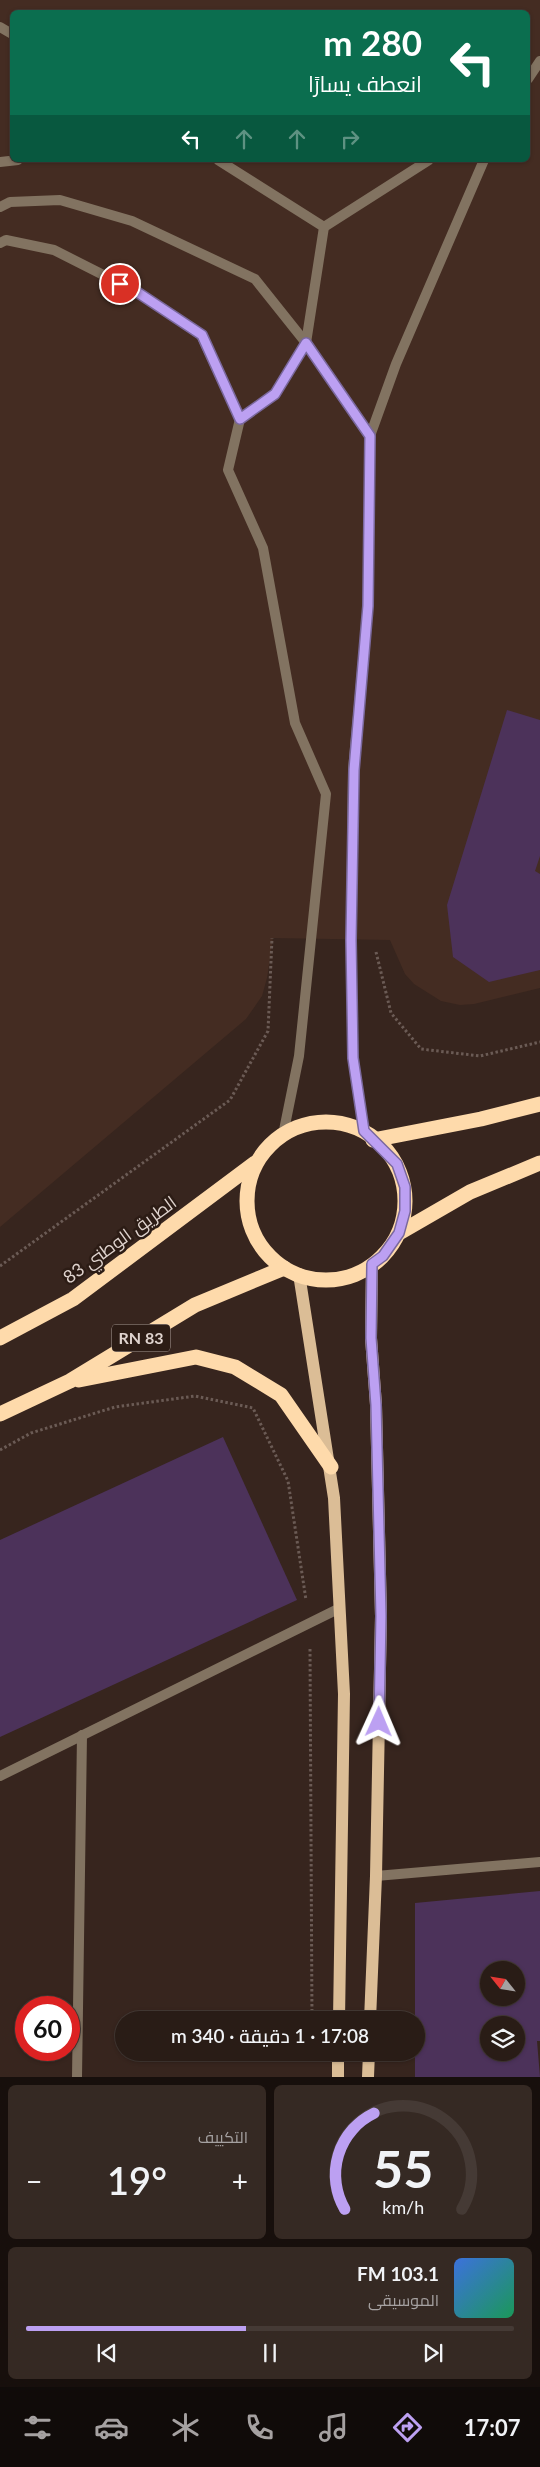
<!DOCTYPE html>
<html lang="ar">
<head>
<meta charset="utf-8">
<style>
  :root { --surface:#291c16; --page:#352923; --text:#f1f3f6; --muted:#a5a1a1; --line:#453a35; --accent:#bca0f2 }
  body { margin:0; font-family:Lato,Cairo,sans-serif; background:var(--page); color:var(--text); direction:rtl; height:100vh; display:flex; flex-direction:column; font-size:19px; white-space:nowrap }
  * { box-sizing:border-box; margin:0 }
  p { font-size:16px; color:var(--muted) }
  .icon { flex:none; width:28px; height:28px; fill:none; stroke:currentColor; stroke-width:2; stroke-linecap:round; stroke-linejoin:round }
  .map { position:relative; height:2077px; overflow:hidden; direction:ltr }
  .details { display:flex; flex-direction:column; gap:8px; padding:8px; background:#170f0c; flex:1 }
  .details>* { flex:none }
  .top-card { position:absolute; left:10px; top:10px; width:520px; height:152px; border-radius:8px; box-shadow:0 1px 4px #0004,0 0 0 1px var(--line); direction:rtl; background:#0b6e4f; color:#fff; overflow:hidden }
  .needle { width:32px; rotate:300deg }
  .buttons { position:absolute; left:480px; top:1961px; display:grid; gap:10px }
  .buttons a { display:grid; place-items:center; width:45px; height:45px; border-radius:50%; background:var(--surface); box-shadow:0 1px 4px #0004,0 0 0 1px var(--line); font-size:25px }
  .speed { position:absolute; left:15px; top:1996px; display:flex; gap:10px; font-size:25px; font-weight:700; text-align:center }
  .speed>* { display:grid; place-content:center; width:65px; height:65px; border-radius:50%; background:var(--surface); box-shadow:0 1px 4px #0004,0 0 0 1px var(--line); line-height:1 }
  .speed .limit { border:8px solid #d22; background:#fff; color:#111 }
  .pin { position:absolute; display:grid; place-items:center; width:42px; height:42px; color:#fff; margin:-21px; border:2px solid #fff; border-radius:50%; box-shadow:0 1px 5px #0007 }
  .me { position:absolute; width:55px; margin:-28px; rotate:1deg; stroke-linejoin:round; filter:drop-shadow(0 0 4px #0008) }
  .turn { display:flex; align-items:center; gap:18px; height:105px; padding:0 25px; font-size:22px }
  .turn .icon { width:65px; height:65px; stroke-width:2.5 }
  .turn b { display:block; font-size:35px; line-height:42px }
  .lanes { display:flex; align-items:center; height:48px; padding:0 25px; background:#0003; justify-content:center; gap:25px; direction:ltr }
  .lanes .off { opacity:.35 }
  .big { font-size:38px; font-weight:600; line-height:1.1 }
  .details .card { flex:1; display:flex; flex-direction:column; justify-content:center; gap:8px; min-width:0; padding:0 18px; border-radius:8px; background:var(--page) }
  .details .dial { align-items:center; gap:0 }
  .dial svg { height:130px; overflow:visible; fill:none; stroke:var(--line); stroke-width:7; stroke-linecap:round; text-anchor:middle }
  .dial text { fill:var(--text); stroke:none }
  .song { display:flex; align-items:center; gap:15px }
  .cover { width:60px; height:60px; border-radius:8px; background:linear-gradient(135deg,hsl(220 70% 55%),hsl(150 70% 35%)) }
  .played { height:5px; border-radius:2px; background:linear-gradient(90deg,var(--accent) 45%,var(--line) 45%) }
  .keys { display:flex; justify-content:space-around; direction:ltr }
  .heat { display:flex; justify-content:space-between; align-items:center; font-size:28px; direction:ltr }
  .details .tiles { flex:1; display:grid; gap:8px; grid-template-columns:1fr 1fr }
  .card:last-child { grid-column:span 2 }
  .trip { position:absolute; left:115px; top:2011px; width:310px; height:50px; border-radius:25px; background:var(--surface); box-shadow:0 1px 4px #0004,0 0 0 1px var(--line); font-weight:600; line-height:50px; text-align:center; direction:rtl }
  .menu { display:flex; height:80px; justify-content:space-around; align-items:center; background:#100b09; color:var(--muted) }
  .menu .icon { width:35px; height:35px }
  .menu .current { color:var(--accent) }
  .menu b { font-size:22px; color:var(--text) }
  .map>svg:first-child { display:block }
  .built { fill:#442c22; fill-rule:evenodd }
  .building { fill:#4c325a; fill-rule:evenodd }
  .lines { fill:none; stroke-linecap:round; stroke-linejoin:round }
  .path { stroke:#6b5b55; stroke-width:3; stroke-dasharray:2.5 2.5; stroke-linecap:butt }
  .lane { stroke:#827361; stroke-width:10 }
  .street { stroke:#827361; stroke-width:10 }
  .primary { stroke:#dbbd96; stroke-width:12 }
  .highway { stroke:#fedaab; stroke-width:15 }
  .route-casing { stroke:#7a689d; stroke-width:12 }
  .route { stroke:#bca0f2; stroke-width:9 }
  .labels { text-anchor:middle; stroke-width:5; stroke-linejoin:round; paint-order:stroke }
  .shield { fill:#2c1c15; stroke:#a99c96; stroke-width:1 }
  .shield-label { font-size:16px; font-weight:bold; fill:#dfd3ce }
  .street-label { font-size:18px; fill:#dfd3ce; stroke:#2c1c15 }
</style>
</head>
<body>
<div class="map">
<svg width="540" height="2077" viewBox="0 0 540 2077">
  <rect width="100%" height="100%" fill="#37251e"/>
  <path class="built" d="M0 0H540V988L474 1004 460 1005 441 1001 414 984 405 974 390 940 273 938 267 978 262 996 246 1019 0 1227ZM12 12H528V160H12Z"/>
  <g class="building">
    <polygon points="507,710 540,720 540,856 535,871 540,874 540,970 489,982 453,957 447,905"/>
    <polygon points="223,1437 297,1600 0,1737 0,1540"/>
    <path d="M540 1891V2041H537L540 2077H415V1903ZM489 1970H516V1998H489ZM489 2025H516V2052H489Z"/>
  </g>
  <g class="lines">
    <g class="path">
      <polyline points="376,952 391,1013 421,1049 480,1056 540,1042"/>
      <polyline points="0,1266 230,1100 268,1031 272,938"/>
      <polyline points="0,1450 31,1433 115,1407 195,1396 253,1408 288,1481 306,1600"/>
      <polyline points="310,1649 312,2020"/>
    </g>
    <g class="lane">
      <polyline points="0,27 12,34"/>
      <polyline points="528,79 540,61"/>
      <polyline points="218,160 324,227 306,343 275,394 240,419 228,470 263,548 295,723 326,794 299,1056 283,1135"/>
      <polyline points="0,162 18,160"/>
      <polyline points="0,207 10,202 60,200 132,221 255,279 306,343 370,436"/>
      <polyline points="324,227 429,160"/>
      <polyline points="0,243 6,240 54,250 137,292 201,335 240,419"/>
      <polyline points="364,1131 353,1058 351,940 353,770 368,606 370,436 396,364 484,160"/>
    </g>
    <g class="street">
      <polyline points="0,1776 340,1608"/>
      <polyline points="376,1876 540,1862"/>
      <polyline points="77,2077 82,1735"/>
    </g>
    <g class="primary">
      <polyline points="299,1274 334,1498 344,1694 339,2020"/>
      <polyline points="370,2020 376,1876 381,1616 376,1405 371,1338 372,1264"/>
      <polyline points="338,2077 338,2052"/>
      <polyline points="368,2077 369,2052"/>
    </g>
    <g class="highway">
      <circle cx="326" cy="1201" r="79"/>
      <polyline points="373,1140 481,1119 540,1104"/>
      <polyline points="399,1233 470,1192 540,1163"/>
      <polyline points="0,1338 73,1299 255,1163"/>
      <polyline points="79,1380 196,1357 235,1367 281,1395 331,1467"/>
      <polyline points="0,1414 70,1381 195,1305 284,1268"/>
    </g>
  </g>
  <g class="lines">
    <g class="route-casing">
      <polyline id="route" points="120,284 137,292 202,335 240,419 275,394 306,343 370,436 368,606 354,770 351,940 353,1058 364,1131 397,1164 405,1187 405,1211 399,1233 383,1256 372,1264 371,1338 376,1405 381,1616 379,1722"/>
    </g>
    <use href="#route" class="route"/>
  </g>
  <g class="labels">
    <rect class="shield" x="112" y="1324.5" width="58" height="27" rx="4"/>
    <g class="shield-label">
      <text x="141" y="1344">RN 83</text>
    </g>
    <g class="street-label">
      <text transform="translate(120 1240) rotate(-36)" y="6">الطريق الوطني 83</text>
    </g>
  </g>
</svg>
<div class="buttons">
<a><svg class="needle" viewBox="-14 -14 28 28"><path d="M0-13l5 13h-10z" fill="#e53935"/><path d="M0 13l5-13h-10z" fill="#a5a1a1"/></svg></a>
<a><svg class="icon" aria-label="layers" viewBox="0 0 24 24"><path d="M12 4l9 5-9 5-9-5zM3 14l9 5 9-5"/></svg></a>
</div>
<div class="speed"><div class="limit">60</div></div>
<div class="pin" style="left:120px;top:284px;background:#d93025"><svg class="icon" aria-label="arrive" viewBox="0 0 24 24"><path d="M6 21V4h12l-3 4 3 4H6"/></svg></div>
<svg class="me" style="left:379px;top:1722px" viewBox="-20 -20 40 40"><path d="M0-17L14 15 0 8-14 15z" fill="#bca0f2" stroke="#fff" stroke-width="4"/></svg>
<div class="trip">17:08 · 1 دقيقة · 340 m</div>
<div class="top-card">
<div class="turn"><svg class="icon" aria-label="left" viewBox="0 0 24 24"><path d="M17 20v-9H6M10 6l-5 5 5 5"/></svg><div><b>280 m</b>انعطف يسارًا</div></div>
<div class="lanes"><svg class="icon" aria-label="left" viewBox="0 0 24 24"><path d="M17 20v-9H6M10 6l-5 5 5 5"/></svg><svg class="icon off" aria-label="ahead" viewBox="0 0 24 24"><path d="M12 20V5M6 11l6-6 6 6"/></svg><svg class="icon off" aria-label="ahead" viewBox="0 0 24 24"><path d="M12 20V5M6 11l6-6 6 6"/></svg><svg class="icon off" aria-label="right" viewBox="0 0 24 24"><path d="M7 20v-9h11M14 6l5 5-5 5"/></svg></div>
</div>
</div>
<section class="details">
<div class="tiles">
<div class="card dial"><svg viewBox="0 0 100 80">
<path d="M14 69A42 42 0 1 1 86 69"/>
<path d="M14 69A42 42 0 0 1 32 10" stroke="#bca0f2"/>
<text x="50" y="56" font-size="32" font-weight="700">55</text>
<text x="50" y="72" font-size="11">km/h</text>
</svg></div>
<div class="card"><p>التكييف</p>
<div class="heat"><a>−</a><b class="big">19°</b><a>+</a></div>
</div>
<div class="card">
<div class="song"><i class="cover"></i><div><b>103.1 FM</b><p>الموسيقى</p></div></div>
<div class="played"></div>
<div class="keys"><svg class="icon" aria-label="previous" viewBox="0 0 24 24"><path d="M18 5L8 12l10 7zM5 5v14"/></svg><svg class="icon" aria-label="pause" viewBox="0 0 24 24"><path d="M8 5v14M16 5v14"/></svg><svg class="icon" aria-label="next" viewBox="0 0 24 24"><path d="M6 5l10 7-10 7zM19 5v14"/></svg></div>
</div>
</div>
</section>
<nav class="menu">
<b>17:07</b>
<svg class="icon current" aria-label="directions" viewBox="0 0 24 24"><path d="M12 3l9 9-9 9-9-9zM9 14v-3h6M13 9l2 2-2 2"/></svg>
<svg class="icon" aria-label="music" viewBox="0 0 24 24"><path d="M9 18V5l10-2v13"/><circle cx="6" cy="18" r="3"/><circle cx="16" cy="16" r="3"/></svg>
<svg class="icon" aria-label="phone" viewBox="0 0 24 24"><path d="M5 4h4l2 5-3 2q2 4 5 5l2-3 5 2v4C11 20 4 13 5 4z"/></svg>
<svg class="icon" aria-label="climate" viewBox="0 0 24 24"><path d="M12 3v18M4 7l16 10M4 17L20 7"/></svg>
<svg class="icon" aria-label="car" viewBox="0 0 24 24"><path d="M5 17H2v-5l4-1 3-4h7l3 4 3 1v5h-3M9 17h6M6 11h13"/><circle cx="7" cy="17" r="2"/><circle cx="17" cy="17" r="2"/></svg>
<svg class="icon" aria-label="filters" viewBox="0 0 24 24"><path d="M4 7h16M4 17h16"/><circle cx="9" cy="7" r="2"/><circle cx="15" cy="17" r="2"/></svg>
</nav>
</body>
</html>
